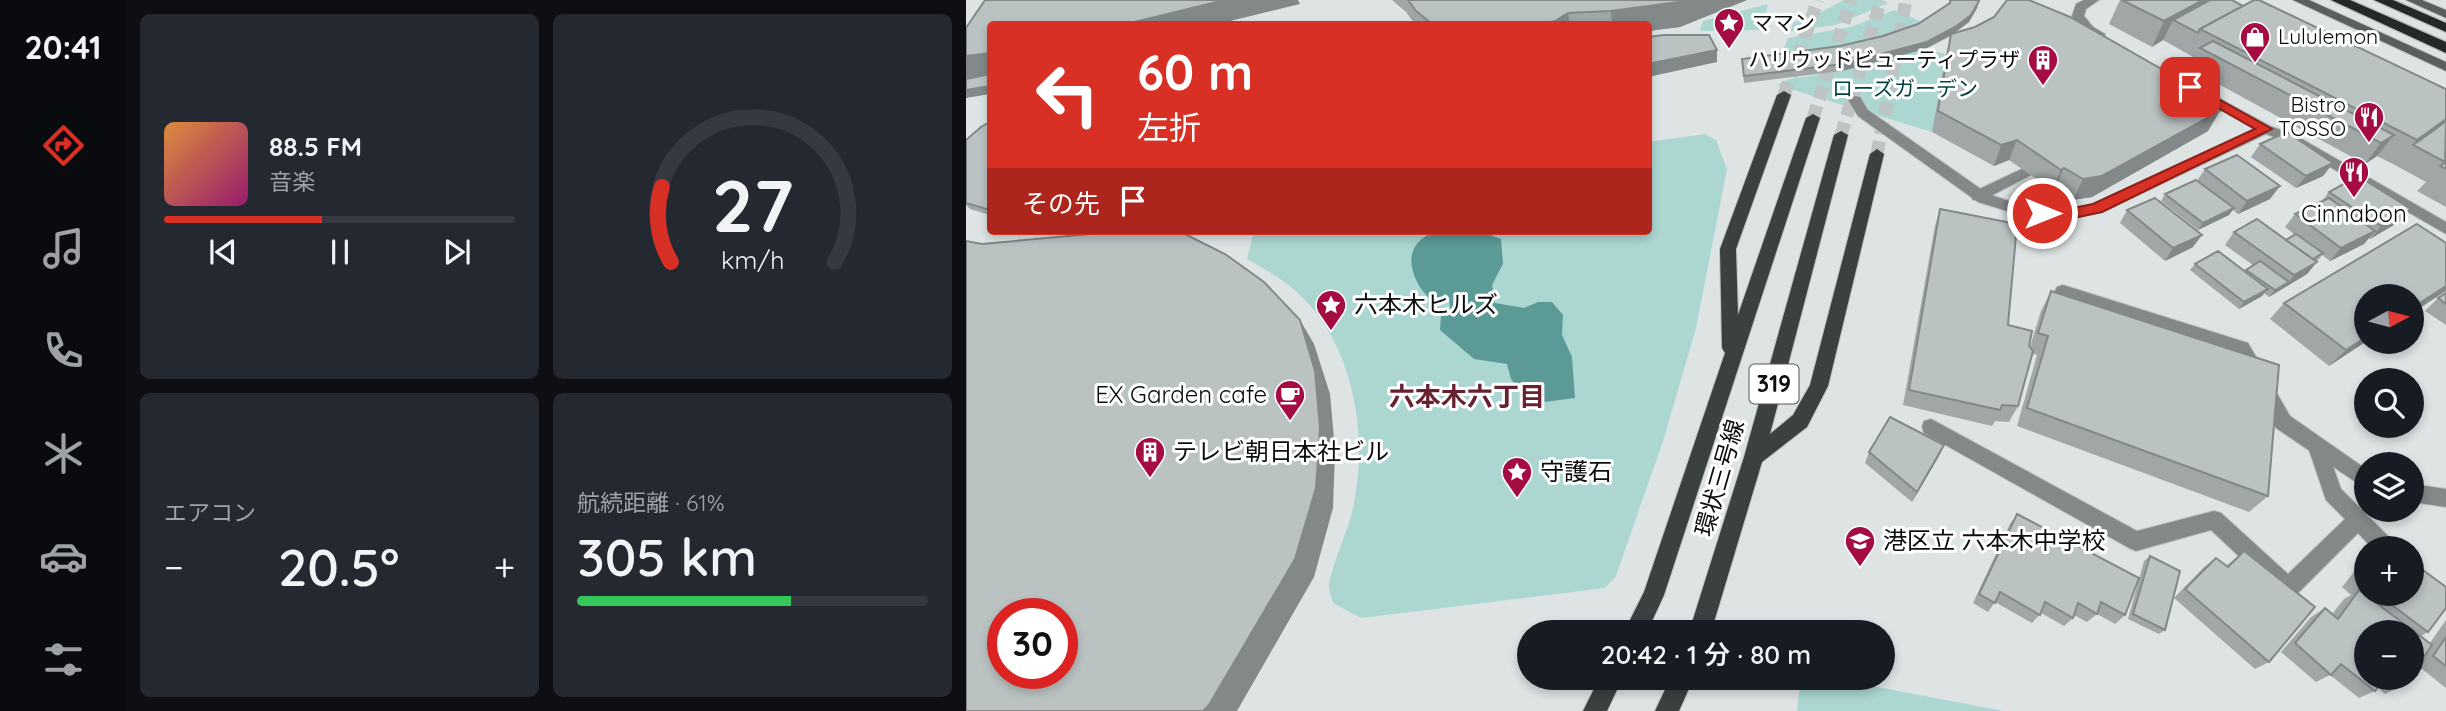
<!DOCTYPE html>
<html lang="ja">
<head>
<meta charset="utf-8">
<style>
  :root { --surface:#171b24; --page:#242831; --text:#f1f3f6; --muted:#9ea1a6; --line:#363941; --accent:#d93025 }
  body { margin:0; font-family:Quicksand,"Noto Sans JP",sans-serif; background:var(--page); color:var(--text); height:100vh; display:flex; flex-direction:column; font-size:26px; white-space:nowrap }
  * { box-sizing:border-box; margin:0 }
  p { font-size:23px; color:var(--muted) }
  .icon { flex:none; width:38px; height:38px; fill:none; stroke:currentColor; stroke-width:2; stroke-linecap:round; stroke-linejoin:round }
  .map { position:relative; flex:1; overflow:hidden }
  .drawer { display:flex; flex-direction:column; gap:14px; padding:14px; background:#0d0f14; width:840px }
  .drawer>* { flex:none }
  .banner { position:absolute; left:21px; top:21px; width:665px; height:214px; border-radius:7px; box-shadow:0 4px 10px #0003; background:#d93025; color:#fff; overflow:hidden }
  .needle { width:46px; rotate:83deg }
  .buttons { position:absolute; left:1388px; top:284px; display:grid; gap:14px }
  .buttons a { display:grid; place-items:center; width:70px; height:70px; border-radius:50%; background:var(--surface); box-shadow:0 4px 10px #0003; font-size:35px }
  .speed { position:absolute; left:21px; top:598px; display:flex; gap:14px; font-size:35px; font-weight:700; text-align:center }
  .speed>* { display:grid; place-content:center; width:91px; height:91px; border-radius:50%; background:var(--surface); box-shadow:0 4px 10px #0003; line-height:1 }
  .speed .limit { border:10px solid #d22; background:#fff; color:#111 }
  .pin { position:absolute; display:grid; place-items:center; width:60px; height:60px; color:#fff; margin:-30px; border-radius:14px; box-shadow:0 4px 10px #0006 }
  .me { position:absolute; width:77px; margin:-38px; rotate:90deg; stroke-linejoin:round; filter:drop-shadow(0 0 5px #0008) }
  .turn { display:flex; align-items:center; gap:24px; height:147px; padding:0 35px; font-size:32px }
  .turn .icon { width:91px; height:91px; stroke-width:2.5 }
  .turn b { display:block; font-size:49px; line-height:60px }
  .then { display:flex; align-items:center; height:66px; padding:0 35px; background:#0003; gap:14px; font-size:26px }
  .big { font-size:52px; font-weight:600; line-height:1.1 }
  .drawer .widget { flex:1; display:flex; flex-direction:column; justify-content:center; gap:10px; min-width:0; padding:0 24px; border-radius:10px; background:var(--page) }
  .drawer .dial { align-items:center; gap:0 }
  .dial svg { height:182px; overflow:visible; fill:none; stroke:var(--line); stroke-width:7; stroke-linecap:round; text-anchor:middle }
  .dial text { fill:var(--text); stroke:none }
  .song { display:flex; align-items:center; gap:21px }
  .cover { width:84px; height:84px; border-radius:10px; background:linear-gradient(135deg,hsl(30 70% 55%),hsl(320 70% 35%)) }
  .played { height:7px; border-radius:4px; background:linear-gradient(90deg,var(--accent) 45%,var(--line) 45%) }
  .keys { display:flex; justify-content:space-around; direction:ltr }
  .heat { display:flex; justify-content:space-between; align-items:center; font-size:38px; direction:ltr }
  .charge { height:10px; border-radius:5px; background:linear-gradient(90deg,#34c759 61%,var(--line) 0) }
  .drawer .tiles { flex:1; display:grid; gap:14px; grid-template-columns:repeat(2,1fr) }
  .trip { position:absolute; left:551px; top:620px; width:378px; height:70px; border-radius:35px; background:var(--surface); box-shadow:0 4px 10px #0003; font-weight:600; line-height:70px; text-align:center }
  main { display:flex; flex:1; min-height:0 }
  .tab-bar { display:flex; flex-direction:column; width:126px; justify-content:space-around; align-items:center; background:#090b0e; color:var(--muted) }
  .tab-bar .icon { width:49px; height:49px }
  .tab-bar .current { color:var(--accent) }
  .tab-bar b { font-size:32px; color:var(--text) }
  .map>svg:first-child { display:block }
  .green { fill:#abd6d2 }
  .water { fill:#5b9a96 }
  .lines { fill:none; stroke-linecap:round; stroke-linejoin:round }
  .primary-tunnel { stroke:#bec4c3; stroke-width:13; stroke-dasharray:13 7; stroke-linecap:butt }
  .service-casing { stroke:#bcc2c1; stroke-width:2 }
  .minor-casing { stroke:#bcc2c1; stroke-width:2 }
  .secondary-casing { stroke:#bcc2c1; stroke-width:2 }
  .primary-casing { stroke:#bcc2c1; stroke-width:2 }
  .motorway-casing { stroke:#bcc2c1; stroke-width:3 }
  .service { fill:#858888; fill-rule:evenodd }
  .minor { fill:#858888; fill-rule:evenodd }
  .secondary { fill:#5a5e5d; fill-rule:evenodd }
  .primary { fill:#3b4140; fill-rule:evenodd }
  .motorway { fill:#232828; fill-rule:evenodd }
  .wall { fill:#a1a7a7 }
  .shaded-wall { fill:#838888 }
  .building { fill:#bbc2c2; stroke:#838888; stroke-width:2; fill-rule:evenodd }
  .route { fill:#d93025; stroke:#8d1f18; stroke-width:2 }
  .labels { text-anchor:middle; stroke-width:6; stroke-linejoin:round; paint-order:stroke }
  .far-poi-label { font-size:21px; fill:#0c0e0e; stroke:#fff; text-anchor:start }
  .far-park-label { font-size:21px; fill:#003f3d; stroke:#fff }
  .shield { fill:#fff; stroke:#555656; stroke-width:2 }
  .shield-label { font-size:23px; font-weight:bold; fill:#0c0e0e }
  .poi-label { font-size:24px; fill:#0c0e0e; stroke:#fff; text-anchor:start }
  .street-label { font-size:24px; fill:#0c0e0e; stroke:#fff }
  .neighbourhood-label { font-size:26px; font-weight:bold; fill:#672130; stroke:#fff }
</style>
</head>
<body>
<main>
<nav class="tab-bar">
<b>20:41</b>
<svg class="icon current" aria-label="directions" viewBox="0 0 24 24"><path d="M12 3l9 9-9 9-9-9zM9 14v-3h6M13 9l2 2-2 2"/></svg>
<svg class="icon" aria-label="music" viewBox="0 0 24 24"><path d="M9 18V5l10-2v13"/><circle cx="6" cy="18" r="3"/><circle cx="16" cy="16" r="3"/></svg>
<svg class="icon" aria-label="phone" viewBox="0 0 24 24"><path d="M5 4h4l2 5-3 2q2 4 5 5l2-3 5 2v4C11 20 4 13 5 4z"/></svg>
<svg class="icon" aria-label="climate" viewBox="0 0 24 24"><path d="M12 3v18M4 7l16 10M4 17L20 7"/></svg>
<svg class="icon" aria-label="car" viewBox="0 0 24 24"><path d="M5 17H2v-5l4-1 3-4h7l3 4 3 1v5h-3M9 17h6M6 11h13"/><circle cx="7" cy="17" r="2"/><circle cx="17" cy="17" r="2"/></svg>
<svg class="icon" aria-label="filters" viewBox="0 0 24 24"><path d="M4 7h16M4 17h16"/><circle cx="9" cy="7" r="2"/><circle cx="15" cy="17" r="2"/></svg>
</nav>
<section class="drawer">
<div class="tiles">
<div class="widget">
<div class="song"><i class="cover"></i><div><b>88.5 FM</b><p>音楽</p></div></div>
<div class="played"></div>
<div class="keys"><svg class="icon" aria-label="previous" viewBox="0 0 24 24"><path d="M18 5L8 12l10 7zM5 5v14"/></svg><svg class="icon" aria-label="pause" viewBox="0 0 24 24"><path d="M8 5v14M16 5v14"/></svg><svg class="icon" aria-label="next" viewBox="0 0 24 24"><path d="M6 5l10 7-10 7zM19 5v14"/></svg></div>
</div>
<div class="widget dial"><svg viewBox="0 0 100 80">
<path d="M14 69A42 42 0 1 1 86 69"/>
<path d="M14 69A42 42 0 0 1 10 36" stroke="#d93025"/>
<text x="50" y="56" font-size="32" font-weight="700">27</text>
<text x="50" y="72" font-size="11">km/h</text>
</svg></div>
<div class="widget"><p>エアコン</p>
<div class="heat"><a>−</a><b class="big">20.5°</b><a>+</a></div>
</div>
<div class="widget"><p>航続距離 · 61%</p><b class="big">305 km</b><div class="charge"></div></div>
</div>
</section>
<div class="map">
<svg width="1480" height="711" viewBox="0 0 1480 711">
  <rect width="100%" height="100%" fill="#dde4e3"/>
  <g class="green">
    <polygon points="878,0 915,0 922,3 870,25 824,31 828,22 846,17"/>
    <polygon points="802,4 795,30 734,31 737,21"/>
    <polygon points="929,10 960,24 950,31 813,62 822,38 885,27"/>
    <polygon points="959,49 980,54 966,132 811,85 824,79 876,71"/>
    <path d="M739 134 750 140 761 169 730 328 698 438 650 576 639 588 395 618 367 603C366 598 363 592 363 587 364 571 380 534 385 516 404 443 390 348 334 295 319 280 300 270 281 259L288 231H682L683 142Z"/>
    <polygon points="835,677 859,677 1037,711 831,711"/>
  </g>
  <path class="water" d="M514 231 535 239 537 264 526 285 529 303 558 308 572 302H586L597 315 596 335 606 357 609 398 563 404 545 379 541 364 508 359 474 330 475 316 484 308 483 297H462C442 276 435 242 470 232 483 228 500 231 514 231Z"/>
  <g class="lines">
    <g class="primary-tunnel">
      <polyline points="818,95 852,0"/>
      <polyline points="847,118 885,0"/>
      <polyline points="875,135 915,0"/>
      <polyline points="911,154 940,0"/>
    </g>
    <g class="service-casing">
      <g id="service">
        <polygon points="1060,167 1067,172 1065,175 1017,200 1007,200 1005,196 1007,192"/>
        <polygon points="965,419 1171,531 1248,511 1255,513 1322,574 1379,519 1360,500 1342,447 1344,441 1351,439 1358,441 1375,489 1427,541 1430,548 1406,548 1392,533 1330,595 1322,598 1314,595 1245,530 1170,551 1163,548 958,433 956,427 958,421"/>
      </g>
    </g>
    <g class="minor-casing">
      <g id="minor">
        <path d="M1118 0H1133L1120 9 1118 16 1127 27 1139 34V40C1124 41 1114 28 1106 16L1110 4Z"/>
        <polygon points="1232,87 1304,126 1329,135 1480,222 1480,234 1319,141 1300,134 1136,212 1099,220 1054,215 1012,202 892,116 882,100 889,96 894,97 902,110 1022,194 1055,205 1099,210 1127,204 1288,129 1227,94 1227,88"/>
        <polygon points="1097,285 1282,343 1324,416 1400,469 1400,489 1310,428 1270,353 1091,295 1089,291 1091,287"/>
        <polygon points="1446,484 1480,489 1480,507 1446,502"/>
      </g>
    </g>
    <g class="secondary-casing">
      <g id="secondary">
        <polygon points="1327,0 1343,0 1480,62 1480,71"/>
        <polygon points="1440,0 1456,0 1480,10 1480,18"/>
      </g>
    </g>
    <g class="primary-casing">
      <g id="primary">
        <polygon points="818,91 825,95 770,249 772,315 840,118 847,114 854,118 698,595 681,632 658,632 678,592 759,353 756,348 754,249 811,95"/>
        <polygon points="875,131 882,135 804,434 827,415 844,385 904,154 911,149 918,154 862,386 841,427 796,462 745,632 723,632 778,457 868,135"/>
        <polygon points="634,677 657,677 641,711 617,711"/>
        <polygon points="705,677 728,677 713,711 689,711"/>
      </g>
    </g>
    <g class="motorway-casing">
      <g id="motorway">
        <polygon points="1365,0 1384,0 1480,42 1480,53"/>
        <polygon points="1408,0 1427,0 1480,23 1480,32"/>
      </g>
    </g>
    <use href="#service" class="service"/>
    <use href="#minor" class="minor"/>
    <use href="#secondary" class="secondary"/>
    <use href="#primary" class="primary"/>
    <use href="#motorway" class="motorway"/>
  </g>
  <g class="wall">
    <polygon points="426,0 781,0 714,27 682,31 682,24 449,24 440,12"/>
    <polygon points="983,0 1013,0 1011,8 1003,22 990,32 1242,131 1126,197 1107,200 1089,189 1086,190 1043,160 1028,166 966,132 980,54 985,36 959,49 876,71 778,83 776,59 874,46 917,36 952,24 983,3"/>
    <polygon points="1154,0 1266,0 1277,6 1480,89 1480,207 1451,191 1460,182 1429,165 1411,156 1399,164 1223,68 1229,58 1197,40 1186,47 1143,24"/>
    <polygon points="24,122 24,215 4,209 0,205 0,140"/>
    <polygon points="1294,144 1367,163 1357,176 1330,188 1285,157"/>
    <polygon points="1239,169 1304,199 1272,214 1267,210 1263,215 1232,230 1195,201 1199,194 1231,181"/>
    <polygon points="1363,192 1445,209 1433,222 1404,239 1403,238 1398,244 1364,261 1356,255 1341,274 1303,297 1298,293 1296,296 1273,309 1224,270 1229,264 1279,272 1287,265 1259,245 1268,232 1320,240 1329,235 1319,227 1329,214 1355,202"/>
    <polygon points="974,209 1042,325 1064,347 1075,311 1085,291 1302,496 1283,512 1051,426 1071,355 1067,354 1052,406 1043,422 1029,421 1026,426 937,405 969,226"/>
    <polygon points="1161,210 1227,247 1199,261 1154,223"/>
    <polygon points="1480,293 1480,325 1459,311 1472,298"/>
    <polygon points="1318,303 1400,341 1363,366 1304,319"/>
    <polygon points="903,452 973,456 946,502 899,463"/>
    <polygon points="1051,514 1159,615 1149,624 1131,614 1121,622 1108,615 1107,618 1098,626 1075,613 1066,623 1029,602 1022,612 1007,603 1044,524"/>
    <polygon points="1278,551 1303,662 1289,669 1208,598 1238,567 1250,558 1260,566"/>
    <polygon points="1184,556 1199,630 1193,634 1162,619 1178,561"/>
    <polygon points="1400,557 1400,593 1446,593 1462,632 1455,636 1464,643 1480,620 1480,688 1451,665 1400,677 1443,677 1436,686 1419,694 1412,688 1409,691 1393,698 1364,675 1350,682 1315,652 1345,617 1359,608 1366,614 1378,599 1385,595 1376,587"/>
  </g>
  <g class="shaded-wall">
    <polygon points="259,0 332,0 334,4 252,24 160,24"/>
    <polygon points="718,0 781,0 714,27 682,31 682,24 646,24 645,11"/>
    <polygon points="1237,0 1251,0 1207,20 1197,40 1186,47 1198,21"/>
    <polygon points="1013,1 1011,8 1003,22 987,34 959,49 876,71 877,64"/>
    <polygon points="602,13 604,24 577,24"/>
    <polygon points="751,50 751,62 682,77 682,64"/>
    <polygon points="24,53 24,76 0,79 0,56"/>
    <polygon points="24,86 24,94 0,98 0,90"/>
    <polygon points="1254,111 1242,131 1126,197 1107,200 1117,179"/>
    <polygon points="1480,119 1480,129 1447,145 1451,140"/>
    <polygon points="1428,135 1411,156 1399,164 1415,143"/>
    <polygon points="1051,140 1043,160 1028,166 1035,145"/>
    <polygon points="1367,163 1357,176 1330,188 1340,176"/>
    <polygon points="1098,168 1089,189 1086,190 1095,170"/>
    <polygon points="1314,186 1304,199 1272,214 1281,201"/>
    <polygon points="1268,208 1263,215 1232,230 1237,223"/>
    <polygon points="1445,209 1433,222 1404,239 1415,226"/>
    <polygon points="1409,231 1398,244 1364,261 1375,248"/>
    <polygon points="1236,235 1227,247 1199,261 1207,248"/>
    <polygon points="1351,262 1341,274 1303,297 1309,290 1323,282 1328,275"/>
    <polygon points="1480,286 1480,291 1446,313 1446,308"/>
    <polygon points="1302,289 1296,296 1273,309 1278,302"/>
    <polygon points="334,320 348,344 364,394 369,450 367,508 348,577 271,711 237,711"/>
    <polygon points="1400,337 1400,341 1401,341 1363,366 1380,350"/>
    <polygon points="978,445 973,456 946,502 951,492"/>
  </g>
  <g class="building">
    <polygon points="19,0 259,0 160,24 24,24 24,53 0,56 0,28"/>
    <polygon points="442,0 718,0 713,2 645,11 602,13 589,21 577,24 469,24 465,23 450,11"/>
    <polygon points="984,0 1013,0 1013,1 1005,15 989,27 961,42 877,64 778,76 776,59 874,46 917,36 952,24 984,3"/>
    <polygon points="1041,0 1063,0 1104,17 1248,99 1253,105 1254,111 1136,176 1117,179 1098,168 1095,170 1051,140 1035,145 972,111 985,34 1009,27 1028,17"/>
    <polygon points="1156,0 1237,0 1198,21"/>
    <polygon points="1244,0 1266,0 1277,6 1234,29 1232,33 1207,20"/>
    <polygon points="1288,0 1293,0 1480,89 1480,119 1451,140 1234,29"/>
    <polygon points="698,35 743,35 751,50 682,64 682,37"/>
    <polygon points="1247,41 1428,135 1415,143 1234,48"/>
    <polygon points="24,74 24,86 0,90 0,79"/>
    <polygon points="1480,121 1479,162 1447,145 1467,131"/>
    <polygon points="24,122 24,210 0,203 0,140 15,127"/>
    <polygon points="1321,132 1367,163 1340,176 1294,144"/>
    <polygon points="1271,155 1314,186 1281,201 1239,169"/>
    <polygon points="1480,162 1480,169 1474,166"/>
    <polygon points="1392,176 1445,209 1415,226 1363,192"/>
    <polygon points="1230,180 1268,208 1237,223 1199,194"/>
    <polygon points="1189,198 1236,235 1207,248 1161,210"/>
    <polygon points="1363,198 1409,231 1375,248 1329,214"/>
    <polygon points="974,209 1051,224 1042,325 1066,331 1063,346 1067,351 1052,406 1036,405 1034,410 943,390"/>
    <polygon points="1291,219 1351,262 1328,275 1268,232"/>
    <polygon points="1451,224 1480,243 1480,286 1446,308 1446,296 1400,296 1400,337 1380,350 1318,303"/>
    <path d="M157 231H213L259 254 298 282 334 320 349 371 354 428 350 488 329 559 243 705 237 711H0V241L16 244ZM37 614H96V674H37Z"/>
    <polygon points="1330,234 1357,253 1347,259 1320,240"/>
    <polygon points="1252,251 1302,289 1278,302 1229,264"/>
    <polygon points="1294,261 1323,282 1309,290 1280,270"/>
    <polygon points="1085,291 1313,365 1302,496 1061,408 1082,336 1072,333"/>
    <polygon points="1480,293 1480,304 1472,298"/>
    <polygon points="924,417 978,445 951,492 903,452"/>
    <polygon points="1051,514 1173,578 1159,615 1135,602 1131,614 1112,603 1107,618 1079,602 1074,615 1034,592 1029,603 1013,594"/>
    <polygon points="1419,543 1426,548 1415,548"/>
    <polygon points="1278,551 1349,607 1303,662 1219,589 1250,558 1262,567"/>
    <polygon points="1184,556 1214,571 1199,630 1167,614"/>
    <polygon points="1446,562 1480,587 1480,608 1462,632 1410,593 1446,593"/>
    <polygon points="1400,566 1400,585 1391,578"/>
    <polygon points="1393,590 1466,645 1446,674 1446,632 1400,632 1400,677 1420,677 1409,691 1375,664 1365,675 1329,643 1359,608 1372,619"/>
    <polygon points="1480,637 1480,666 1467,656"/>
    <polygon points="1425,677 1443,677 1436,686"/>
  </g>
  <polygon class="route" points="1224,83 1306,129 1136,212 1098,220 1071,216 1069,213 1076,208 1098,210 1127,204 1289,129 1219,89 1219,84"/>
  <defs>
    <g id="sight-pin" transform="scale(1.575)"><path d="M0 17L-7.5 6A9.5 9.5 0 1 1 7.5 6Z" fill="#a50c41" stroke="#fff"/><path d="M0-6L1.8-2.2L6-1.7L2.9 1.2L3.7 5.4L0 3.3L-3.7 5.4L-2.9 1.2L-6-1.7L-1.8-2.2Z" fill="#fff"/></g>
    <g id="shop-pin" transform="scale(1.575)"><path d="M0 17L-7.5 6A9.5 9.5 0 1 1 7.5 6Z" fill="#a50c41" stroke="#fff"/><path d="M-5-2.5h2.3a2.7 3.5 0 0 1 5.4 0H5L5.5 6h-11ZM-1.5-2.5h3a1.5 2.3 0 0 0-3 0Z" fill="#fff"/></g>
    <g id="building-pin" transform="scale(1.575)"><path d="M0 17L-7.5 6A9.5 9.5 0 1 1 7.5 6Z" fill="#a50c41" stroke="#fff"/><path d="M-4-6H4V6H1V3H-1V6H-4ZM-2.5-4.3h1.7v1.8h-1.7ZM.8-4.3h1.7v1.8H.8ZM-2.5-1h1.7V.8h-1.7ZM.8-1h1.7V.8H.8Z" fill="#fff"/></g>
    <g id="restaurant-pin" transform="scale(1.575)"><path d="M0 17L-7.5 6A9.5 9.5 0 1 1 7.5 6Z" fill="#a50c41" stroke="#fff"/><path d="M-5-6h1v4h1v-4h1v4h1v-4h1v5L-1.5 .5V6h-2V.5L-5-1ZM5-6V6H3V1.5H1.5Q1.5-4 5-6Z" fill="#fff"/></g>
    <g id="cafe-pin" transform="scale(1.575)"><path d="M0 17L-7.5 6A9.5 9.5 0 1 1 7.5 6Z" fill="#a50c41" stroke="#fff"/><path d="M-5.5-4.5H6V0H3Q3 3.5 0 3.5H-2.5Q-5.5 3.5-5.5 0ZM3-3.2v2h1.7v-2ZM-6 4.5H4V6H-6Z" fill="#fff"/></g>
    <g id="school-pin" transform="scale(1.575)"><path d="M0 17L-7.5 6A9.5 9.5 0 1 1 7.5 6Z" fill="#a50c41" stroke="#fff"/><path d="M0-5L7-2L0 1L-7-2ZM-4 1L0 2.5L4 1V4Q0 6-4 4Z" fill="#fff"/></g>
  </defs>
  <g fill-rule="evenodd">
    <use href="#sight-pin" x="763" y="23"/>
    <use href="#shop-pin" x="1289" y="37"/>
    <use href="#building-pin" x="1077" y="60"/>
    <use href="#restaurant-pin" x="1403" y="117"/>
    <use href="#restaurant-pin" x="1388" y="172"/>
    <use href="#sight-pin" x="365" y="305"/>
    <use href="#cafe-pin" x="324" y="395"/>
    <use href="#building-pin" x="184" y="452"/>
    <use href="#sight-pin" x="551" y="472"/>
    <use href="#school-pin" x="894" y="541"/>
  </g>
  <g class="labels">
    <g class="far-poi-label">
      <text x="786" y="30">ママン</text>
      <text x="1312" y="44">Lululemon</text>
      <text x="1054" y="67" text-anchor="end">ハリウッドビューティプラザ</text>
      <text x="1380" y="112" text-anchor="end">Bistro<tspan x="1380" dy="24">TOSSO</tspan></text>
    </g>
    <g class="far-park-label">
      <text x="939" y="96">ローズガーデン</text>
    </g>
    <rect class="shield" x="783.5" y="364.5" width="49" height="39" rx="5"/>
    <g class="shield-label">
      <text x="808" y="392">319</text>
    </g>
    <g class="poi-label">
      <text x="1388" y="222" text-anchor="middle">Cinnabon</text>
      <text x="388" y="313">六本木ヒルズ</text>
      <text x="301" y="403" text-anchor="end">EX Garden cafe</text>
      <text x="207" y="460">テレビ朝日本社ビル</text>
      <text x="574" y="480">守護石</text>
      <text x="917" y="549">港区立 六本木中学校</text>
    </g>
    <g class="street-label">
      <text transform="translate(754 478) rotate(-74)" y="8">環状三号線</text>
    </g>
    <g class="neighbourhood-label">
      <text x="501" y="406">六本木六丁目</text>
    </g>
  </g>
</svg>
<div class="buttons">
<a><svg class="needle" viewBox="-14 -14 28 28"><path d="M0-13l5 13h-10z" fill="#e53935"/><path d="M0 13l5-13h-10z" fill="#9ea1a6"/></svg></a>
<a><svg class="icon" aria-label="search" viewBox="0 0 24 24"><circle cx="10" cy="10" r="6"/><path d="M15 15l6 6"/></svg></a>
<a><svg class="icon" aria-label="layers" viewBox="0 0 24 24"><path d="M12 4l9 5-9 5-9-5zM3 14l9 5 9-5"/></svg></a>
<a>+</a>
<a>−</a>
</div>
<div class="speed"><div class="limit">30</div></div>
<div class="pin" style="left:1224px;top:87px;background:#d93025"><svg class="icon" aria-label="arrive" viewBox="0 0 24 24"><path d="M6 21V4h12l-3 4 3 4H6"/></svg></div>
<svg class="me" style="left:1076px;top:213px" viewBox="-20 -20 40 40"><circle r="17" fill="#d93025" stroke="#fff" stroke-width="3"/><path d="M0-11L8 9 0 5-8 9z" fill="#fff"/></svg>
<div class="trip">20:42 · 1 分 · 80 m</div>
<div class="banner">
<div class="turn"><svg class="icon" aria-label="left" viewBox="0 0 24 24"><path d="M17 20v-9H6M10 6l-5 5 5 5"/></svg><div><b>60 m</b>左折</div></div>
<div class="then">その先<svg class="icon" aria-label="arrive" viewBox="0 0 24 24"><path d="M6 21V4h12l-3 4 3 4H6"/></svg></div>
</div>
</div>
</main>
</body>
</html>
